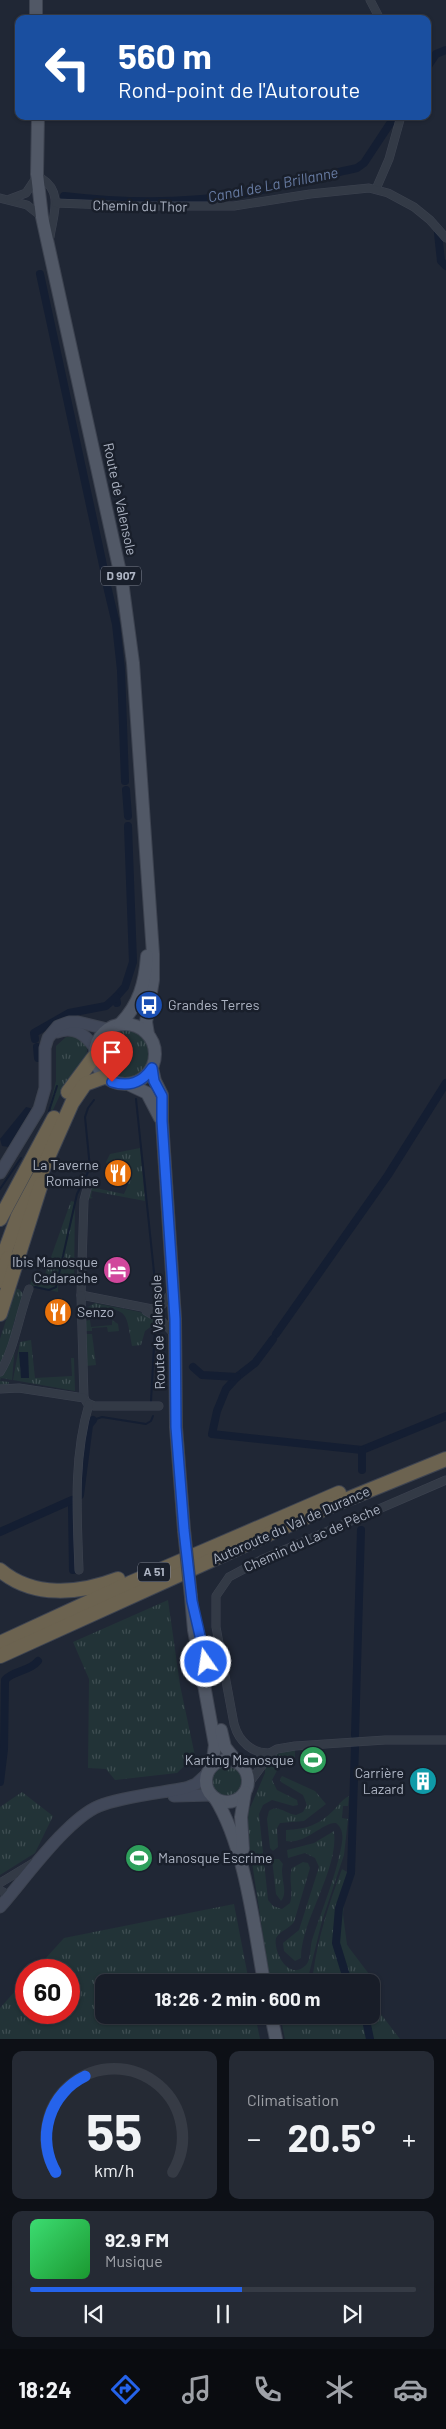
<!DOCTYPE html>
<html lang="fr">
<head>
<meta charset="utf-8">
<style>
  :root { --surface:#181d28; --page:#252a34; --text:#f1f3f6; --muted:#9fa2a8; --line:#363b45; --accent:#2563eb }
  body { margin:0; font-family:Barlow,sans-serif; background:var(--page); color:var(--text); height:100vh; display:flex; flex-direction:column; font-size:19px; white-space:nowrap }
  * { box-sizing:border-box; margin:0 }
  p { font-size:16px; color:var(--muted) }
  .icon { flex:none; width:28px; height:28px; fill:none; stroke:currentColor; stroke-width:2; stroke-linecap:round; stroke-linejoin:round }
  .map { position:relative; height:2039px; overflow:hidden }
  .drawer { display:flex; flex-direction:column; gap:12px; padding:12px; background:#0d1016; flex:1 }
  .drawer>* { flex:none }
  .guide { position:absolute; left:15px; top:15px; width:416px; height:105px; border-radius:10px; box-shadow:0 1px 4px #0004,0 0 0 1px var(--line); background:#1a4fa0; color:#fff; overflow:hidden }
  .speed { position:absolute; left:15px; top:1959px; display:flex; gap:10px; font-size:25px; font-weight:700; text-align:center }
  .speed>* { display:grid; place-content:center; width:65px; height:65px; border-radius:50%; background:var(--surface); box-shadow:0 1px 4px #0004,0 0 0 1px var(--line); line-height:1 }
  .speed .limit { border:8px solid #d22; background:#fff; color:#111 }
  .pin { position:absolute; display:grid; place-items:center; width:42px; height:42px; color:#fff; margin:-51px -21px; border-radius:50% 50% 50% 0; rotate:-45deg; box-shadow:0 0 5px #0007 }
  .pin .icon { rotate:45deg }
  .me { position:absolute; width:55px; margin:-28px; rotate:347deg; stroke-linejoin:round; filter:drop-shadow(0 0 4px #0008) }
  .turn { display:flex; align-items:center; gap:18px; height:105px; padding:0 20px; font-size:22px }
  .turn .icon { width:65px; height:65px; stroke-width:2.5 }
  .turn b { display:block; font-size:35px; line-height:42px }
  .big { font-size:38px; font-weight:700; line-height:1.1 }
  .drawer .card { flex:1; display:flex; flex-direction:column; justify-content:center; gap:8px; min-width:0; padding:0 18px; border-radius:10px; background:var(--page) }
  .drawer .dial { align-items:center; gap:0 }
  .dial svg { height:130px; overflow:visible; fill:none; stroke:var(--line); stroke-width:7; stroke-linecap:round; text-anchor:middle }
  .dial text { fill:var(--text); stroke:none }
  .song { display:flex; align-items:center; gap:15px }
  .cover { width:60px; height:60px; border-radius:8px; background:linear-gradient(135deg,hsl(140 70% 55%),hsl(130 70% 35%)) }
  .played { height:5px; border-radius:2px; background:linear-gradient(90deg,var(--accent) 55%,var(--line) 55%) }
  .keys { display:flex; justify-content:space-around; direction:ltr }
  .heat { display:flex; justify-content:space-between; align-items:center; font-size:28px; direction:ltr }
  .drawer .tiles { flex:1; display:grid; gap:12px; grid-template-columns:1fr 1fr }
  .card:last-child { grid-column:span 2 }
  .trip { position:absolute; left:95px; top:1974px; width:285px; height:50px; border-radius:10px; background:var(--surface); box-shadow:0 1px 4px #0004,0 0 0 1px var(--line); font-weight:700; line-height:50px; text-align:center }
  .tab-bar { display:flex; height:80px; justify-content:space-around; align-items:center; background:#0a0c10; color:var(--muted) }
  .tab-bar .icon { width:35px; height:35px }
  .tab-bar .active { color:var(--accent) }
  .tab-bar b { font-size:22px; color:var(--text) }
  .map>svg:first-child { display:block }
  .grass { fill:url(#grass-tufts) }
  .water { fill:#141e32 }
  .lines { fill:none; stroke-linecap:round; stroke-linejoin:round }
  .stream { stroke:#141e32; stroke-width:2 }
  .canal { stroke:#141e32; stroke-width:8 }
  .street-casing { stroke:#3d4350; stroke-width:9 }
  .secondary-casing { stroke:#3d4350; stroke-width:13 }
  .primary-casing { stroke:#3d4350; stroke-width:14 }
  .highway-casing { stroke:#3e4451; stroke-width:16 }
  .street { stroke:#333a46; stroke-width:8 }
  .secondary { stroke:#414859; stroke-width:11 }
  .primary { stroke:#515866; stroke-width:12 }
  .highway { stroke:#6c6350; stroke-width:14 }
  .primary-bridge-casing { stroke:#3d4350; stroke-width:14; stroke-linecap:butt }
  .primary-bridge { stroke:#515866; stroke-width:12 }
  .route-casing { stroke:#184099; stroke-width:12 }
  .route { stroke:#2563eb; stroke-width:9 }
  .labels { text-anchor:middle; stroke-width:5; stroke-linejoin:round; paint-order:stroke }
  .shield { fill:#191f2b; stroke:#818795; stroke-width:1 }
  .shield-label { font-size:12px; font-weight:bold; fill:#adb4c3 }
  .street-label { font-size:14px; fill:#adb4c3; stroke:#191f2b }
  .poi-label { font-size:14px; fill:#adb4c3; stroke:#191f2b; text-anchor:end }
  .water-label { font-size:15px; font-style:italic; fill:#677ba2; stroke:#191f2b }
</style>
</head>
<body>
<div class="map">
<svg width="446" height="2039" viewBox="0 0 446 2039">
  <defs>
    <pattern id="grass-tufts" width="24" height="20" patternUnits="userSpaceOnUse" patternTransform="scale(1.25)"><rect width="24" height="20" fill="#223337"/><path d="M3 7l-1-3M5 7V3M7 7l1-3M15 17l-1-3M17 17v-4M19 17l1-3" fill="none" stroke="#3f4e52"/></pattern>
  </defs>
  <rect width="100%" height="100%" fill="#202735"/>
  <g class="grass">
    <circle cx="125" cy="1054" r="24"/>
    <path d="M74 1036 84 1039C95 1057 75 1072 65 1086 60 1093 57 1102 53 1110L49 1109 56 1081V1046L66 1037Z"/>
    <path d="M140 1148 145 1201 92 1191 91 1197 93 1198 87 1199 91 1187 124 1194C130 1182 134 1169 120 1162L107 1164 106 1162 110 1154Z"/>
    <polygon points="71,1201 75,1202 74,1283 58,1282 58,1292 30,1285 33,1276 44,1277"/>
    <polygon points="16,1289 19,1289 25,1296 0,1369 0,1339"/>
    <path d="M95 1303 140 1312 156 1319V1323L145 1331 141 1345 132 1346C126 1311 128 1308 90 1309V1315L85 1316 88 1307Z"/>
    <polygon points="90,1320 91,1327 112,1325 112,1320 118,1324 119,1331 108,1332 107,1327 92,1328 92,1331 85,1331 84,1321"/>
    <polygon points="84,1334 92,1334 96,1365 86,1366"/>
    <polygon points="31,1340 35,1378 72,1376 71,1358 74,1358 75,1391 13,1380 20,1342"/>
    <polygon points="15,1346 12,1380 1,1378 0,1381 9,1382 8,1386 0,1386 0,1374"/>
    <polygon points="168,1600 180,1685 195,1756 177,1773 115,1780 106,1769 88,1768 89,1679 73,1642"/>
    <path d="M292 1749 295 1750V1759L280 1765 272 1780 277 1790 297 1800 298 1805 293 1806 272 1800 263 1805 259 1814 268 1900 273 1906 282 1909 290 1903C294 1891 288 1879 292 1868L303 1862 308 1863 310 1868 294 1922C289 1929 281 1930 276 1938 273 1952 289 1982 306 1965 311 1960 310 1947 312 1940 322 1909 335 1879 341 1848 343 1839 344 1829 336 1823 324 1821 305 1845 286 1841V1830C307 1829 319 1825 335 1809 339 1804 344 1798 349 1796L348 1806H343L342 1818 348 1819 344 1855 322 1921 309 1974H313C318 1937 329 1903 342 1869L347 1872 343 1914 347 1945 372 1978 377 2009 400 2039H285L280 2015H371V1982H270L250 1849 247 1815 265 1773V1767L275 1755Z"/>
    <circle cx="227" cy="1782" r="17"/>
    <path d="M282 1776 315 1791 326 1804 304 1821 280 1823 277 1828 278 1847 273 1851 270 1848 267 1819 269 1811C278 1804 286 1814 296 1815L303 1812 307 1805 303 1795 281 1782 280 1779Z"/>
    <polygon points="22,1792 53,1816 35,1853 0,1875 0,1807"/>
    <path d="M334 1831C339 1870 301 1920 301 1958L295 1961 284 1951 283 1943 299 1930 319 1867 315 1858 305 1853 288 1858 287 1850 314 1843Z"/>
    <path d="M272 1859H279L283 1864C279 1876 289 1892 281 1901L276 1894Z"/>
    <polygon points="234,1904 249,1982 104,1982 104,2015 255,2015 260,2039 0,2039 0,2008 26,1979 26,2012 69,2012 69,1970 35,1970 64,1938"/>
  </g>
  <g class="water">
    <polygon points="26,1107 33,1109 9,1147 2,1146 0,1139"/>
    <polygon points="19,1352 28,1352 29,1378 21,1378"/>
  </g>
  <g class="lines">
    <g class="stream">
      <polyline points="136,1099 157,1301"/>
      <polyline points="49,1111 57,1086"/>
      <polyline points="0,1189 21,1158"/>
      <polyline points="35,1287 49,1290 56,1287 77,1194 90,1168 85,1117 88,1108 94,1100"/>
      <polyline points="13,1331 16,1319"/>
      <polyline points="151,1401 155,1328"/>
      <polyline points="93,1420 102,1417 146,1424 151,1421 153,1416"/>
    </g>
    <g class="canal">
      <polyline points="428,66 436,54 446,50"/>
      <path d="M64 196C123 203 183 204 242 194 281 187 319 176 357 168L364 163 395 116"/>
      <polyline points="438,233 441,261 446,266"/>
      <polyline points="40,274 106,579"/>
      <polyline points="107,586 116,624 121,670 125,781"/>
      <polyline points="126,790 128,816"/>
      <polyline points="117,1003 116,997 125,987 133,962 128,826"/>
      <polyline points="35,1039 34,1033 69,1013 106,1006 116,997"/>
      <polyline points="37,1047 38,1058"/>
      <polyline points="276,1334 388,1175 446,1083"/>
      <polyline points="273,1339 255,1363 237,1377 226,1389 217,1411 212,1434 362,1450 446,1416"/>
      <polyline points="193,1367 202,1375 237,1377"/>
      <polyline points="362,1450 362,1470"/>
      <polyline points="80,1495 89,1425 93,1420"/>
      <polyline points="72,1507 73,1570"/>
      <polyline points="0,1532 72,1500"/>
      <polyline points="355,1735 361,1530"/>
      <path d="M0 1782 4 1749 5 1680C14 1670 29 1672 38 1661"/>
      <polyline points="348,1982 336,1943 339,1908 351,1873 355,1746"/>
      <polyline points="365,2015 370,2039"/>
    </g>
    <g class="street-casing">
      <g id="street">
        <polyline points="370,0 380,19"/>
        <path d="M41 178C64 192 53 215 50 237"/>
        <polyline points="376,189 389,159 401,116"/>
        <polyline points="0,198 27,205 41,216"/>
        <polyline points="10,199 26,193 36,178"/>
        <polyline points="56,203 135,206 234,206 310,194 369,188 388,193 414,207 430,220 446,238"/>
        <polyline points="88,1185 84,1200 81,1295 152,1309 162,1305 173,1291"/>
        <polyline points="81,1295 84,1398"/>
        <polyline points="146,1311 160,1319 175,1335"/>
        <path d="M0 1372C15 1348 19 1315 29 1289"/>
        <polyline points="0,1389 19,1388 84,1398 87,1403 94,1406 159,1406"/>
        <path d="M79 1570C77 1514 73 1458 89 1404"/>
        <path d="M272 1753C252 1754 239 1742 234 1724L216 1627V1596L229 1577 261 1560 446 1480"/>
        <polyline points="239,1764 254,1762 277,1749 295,1746 385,1740 446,1740"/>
        <polyline points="247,1786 269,1756"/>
        <polyline points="0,1883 33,1863"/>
        <polyline points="0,1890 10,1896"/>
      </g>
    </g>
    <g class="secondary-casing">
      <g id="secondary">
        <path d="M57 1032C74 1026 85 1034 95 1048"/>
        <polyline points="0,1173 39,1109 45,1088 45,1048 48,1038 58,1026 69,1022 78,1022 107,1029"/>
        <polyline points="174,1796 212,1795"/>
        <path d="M0 1907C24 1880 67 1819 99 1806 121 1797 160 1793 186 1788L196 1784 208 1773"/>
      </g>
    </g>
    <g class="primary-casing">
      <g id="primary">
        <polyline points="36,0 36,19"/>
        <polyline points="38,116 37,174 42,217 122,581 133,663 153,954 153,980 146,1022 148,1034"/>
        <circle cx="125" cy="1054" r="30"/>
        <path d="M120 1024C139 1005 145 983 147 956"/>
        <polyline points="152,1068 155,1081 162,1095 162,1121 175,1319 176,1427 184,1530"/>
        <polyline points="130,1085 147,1093 160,1118"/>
        <polyline points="191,1597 194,1630 215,1745 212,1766"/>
        <polyline points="221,1730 225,1747 237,1762"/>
        <circle cx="227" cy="1781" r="21"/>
        <path d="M215 1798C245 1846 254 1927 264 1982"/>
        <polyline points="243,1849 241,1817 245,1792"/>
        <polyline points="271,2015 276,2039"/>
      </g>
    </g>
    <g class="highway-casing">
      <g id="highway">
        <polyline points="68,1092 94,1057"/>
        <polyline points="0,1219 54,1118"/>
        <polyline points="0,1265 18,1216 41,1173 72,1103 85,1084 104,1077"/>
        <polyline points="0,1281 8,1258"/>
        <polyline points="0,1314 41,1184"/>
        <path d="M0 1570C33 1598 79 1594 118 1579"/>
        <polyline points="0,1643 130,1583 339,1493"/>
        <polyline points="0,1656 333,1505 446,1459"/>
      </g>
    </g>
    <use href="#street" class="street"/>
    <use href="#secondary" class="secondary"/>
    <use href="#primary" class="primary"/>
    <use href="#highway" class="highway"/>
    <g class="primary-bridge-casing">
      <polyline id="primary-bridge" points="184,1530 191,1597"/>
    </g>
    <use href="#primary-bridge" class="primary-bridge"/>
  </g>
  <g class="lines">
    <g class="route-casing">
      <path id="route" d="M112 1082C129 1087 142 1083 152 1068L154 1081 162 1096V1121L175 1319 176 1427 184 1530 192 1601 206 1662"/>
    </g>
    <use href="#route" class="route"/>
  </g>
  <defs>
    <g id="bus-disc" transform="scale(1.4375)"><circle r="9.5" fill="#1a4fb4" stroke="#191f2b"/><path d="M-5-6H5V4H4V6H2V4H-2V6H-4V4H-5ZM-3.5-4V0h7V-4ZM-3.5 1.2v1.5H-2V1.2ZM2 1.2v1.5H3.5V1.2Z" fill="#fff"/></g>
    <g id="restaurant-disc" transform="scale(1.4375)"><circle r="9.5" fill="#e8710a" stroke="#191f2b"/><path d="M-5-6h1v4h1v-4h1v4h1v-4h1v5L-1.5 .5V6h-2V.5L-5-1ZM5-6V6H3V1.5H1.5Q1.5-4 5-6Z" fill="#fff"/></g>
    <g id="hotel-disc" transform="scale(1.4375)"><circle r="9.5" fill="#d1479c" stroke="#191f2b"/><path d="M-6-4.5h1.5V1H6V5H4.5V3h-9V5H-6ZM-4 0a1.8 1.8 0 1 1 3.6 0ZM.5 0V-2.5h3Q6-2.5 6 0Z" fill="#fff"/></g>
    <g id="stadium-disc" transform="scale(1.4375)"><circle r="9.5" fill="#2e9e5b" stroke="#191f2b"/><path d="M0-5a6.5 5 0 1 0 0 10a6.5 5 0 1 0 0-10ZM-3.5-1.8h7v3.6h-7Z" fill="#fff"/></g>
    <g id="building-disc" transform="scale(1.4375)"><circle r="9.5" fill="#0f9aa8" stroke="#191f2b"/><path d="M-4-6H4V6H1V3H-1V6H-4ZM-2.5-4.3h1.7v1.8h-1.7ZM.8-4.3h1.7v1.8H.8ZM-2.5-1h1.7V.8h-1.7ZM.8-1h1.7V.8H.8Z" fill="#fff"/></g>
  </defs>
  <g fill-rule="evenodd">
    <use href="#bus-disc" x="149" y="1005"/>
    <use href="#restaurant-disc" x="118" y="1173"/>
    <use href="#hotel-disc" x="117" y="1270"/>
    <use href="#restaurant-disc" x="58" y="1312"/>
    <use href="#stadium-disc" x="313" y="1760"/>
    <use href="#building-disc" x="423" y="1781"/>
    <use href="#stadium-disc" x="139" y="1858"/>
  </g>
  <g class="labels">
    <g class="shield">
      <rect x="101" y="566.5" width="40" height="19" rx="4"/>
      <rect x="138" y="1562.5" width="32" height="19" rx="4"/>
    </g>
    <g class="shield-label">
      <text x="121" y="580">D 907</text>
      <text x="154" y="1576">A 51</text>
    </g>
    <g class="street-label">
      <text transform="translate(140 206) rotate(1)" y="5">Chemin du Thor</text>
      <text transform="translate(120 499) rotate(78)" y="5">Route de Valensole</text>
      <text transform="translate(158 1332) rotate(-92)" y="5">Route de Valensole</text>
      <text transform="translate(291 1525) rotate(-24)" y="5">Autoroute du Val de Durance</text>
      <text transform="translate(312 1538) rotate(-24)" y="5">Chemin du Lac de Pêche</text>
    </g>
    <g class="poi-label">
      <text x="168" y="1010" text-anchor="start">Grandes Terres</text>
      <text x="99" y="1170">La Taverne<tspan x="99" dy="16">Romaine</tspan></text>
      <text x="98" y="1267">Ibis Manosque<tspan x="98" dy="16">Cadarache</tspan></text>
      <text x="77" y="1317" text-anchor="start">Senzo</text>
      <text x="294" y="1765">Karting Manosque</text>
      <text x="404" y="1778">Carrière<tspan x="404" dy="16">Lazard</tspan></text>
      <text x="158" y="1863" text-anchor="start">Manosque Escrime</text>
    </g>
    <g class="water-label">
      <text transform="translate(273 185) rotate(-11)" y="5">Canal de La Brillanne</text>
    </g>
  </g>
</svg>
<div class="speed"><div class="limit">60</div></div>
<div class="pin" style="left:112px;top:1082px;background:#d93025"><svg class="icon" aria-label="arrive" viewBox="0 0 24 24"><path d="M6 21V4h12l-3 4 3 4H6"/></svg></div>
<svg class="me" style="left:206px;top:1662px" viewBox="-20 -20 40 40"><circle r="17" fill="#2563eb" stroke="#fff" stroke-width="3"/><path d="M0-11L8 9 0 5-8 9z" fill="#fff"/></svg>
<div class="trip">18:26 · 2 min · 600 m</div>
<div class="guide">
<div class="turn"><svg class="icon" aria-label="left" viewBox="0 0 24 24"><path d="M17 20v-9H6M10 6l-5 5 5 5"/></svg><div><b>560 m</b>Rond-point de l'Autoroute</div></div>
</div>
</div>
<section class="drawer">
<div class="tiles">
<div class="card dial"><svg viewBox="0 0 100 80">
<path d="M14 69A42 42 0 1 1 86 69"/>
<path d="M14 69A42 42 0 0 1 32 10" stroke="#2563eb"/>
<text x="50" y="56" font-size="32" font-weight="700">55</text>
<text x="50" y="72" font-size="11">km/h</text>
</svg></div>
<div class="card"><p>Climatisation</p>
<div class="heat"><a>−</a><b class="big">20.5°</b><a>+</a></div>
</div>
<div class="card">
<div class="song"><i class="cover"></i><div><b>92.9 FM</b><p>Musique</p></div></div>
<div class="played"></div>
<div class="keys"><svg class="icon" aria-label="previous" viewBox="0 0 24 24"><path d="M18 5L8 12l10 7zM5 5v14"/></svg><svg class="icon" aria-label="pause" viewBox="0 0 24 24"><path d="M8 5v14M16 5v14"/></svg><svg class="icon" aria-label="next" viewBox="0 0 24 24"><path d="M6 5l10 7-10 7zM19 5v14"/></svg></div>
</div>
</div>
</section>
<nav class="tab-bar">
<b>18:24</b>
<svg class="icon active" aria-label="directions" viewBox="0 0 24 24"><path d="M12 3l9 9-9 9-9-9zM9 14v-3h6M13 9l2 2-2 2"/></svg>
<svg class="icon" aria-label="music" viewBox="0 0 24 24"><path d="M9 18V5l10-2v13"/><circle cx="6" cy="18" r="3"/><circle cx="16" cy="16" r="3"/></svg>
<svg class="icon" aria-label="phone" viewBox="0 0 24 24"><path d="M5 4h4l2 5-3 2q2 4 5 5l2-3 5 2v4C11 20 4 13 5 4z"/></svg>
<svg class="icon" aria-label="climate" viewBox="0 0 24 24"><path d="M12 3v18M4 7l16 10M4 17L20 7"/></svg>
<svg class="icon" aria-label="car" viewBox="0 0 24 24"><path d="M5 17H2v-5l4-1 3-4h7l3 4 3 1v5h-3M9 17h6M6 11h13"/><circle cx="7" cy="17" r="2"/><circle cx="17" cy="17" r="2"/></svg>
</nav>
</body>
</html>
